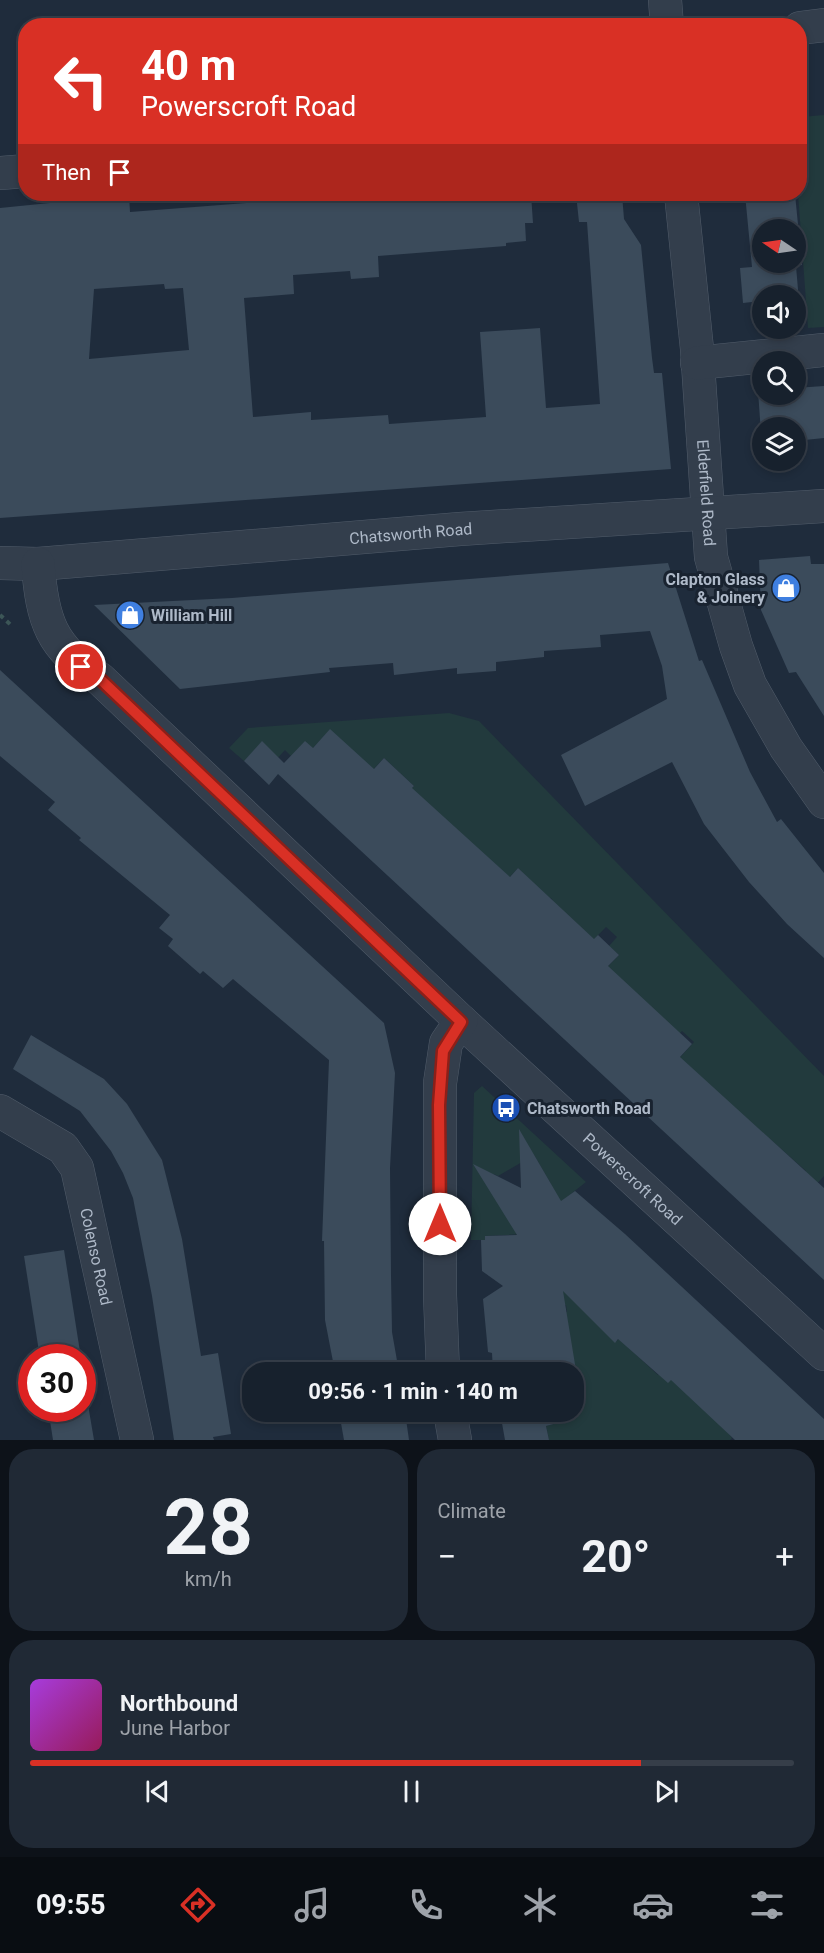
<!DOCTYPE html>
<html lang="en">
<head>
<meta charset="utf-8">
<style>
  :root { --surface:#17212d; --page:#202935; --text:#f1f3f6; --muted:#9ea3aa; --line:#363e49; --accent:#d93025 }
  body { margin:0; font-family:Roboto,sans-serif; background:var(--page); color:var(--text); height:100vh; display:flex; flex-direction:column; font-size:22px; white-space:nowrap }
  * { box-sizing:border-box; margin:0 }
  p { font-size:20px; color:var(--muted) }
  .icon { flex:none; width:33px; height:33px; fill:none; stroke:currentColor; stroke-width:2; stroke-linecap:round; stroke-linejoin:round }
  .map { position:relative; height:1440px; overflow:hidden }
  .sheet { display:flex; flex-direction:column; gap:9px; padding:9px; background:#0d1219; flex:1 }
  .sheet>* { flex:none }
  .banner { position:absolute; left:18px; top:18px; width:789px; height:183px; border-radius:24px; box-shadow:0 3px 9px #0003,0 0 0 2px var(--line); background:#d93025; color:#fff; overflow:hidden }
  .needle { width:39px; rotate:283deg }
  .controls { position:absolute; left:752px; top:219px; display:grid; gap:12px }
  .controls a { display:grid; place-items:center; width:54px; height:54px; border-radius:50%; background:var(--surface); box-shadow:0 3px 9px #0003,0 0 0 2px var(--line); font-size:30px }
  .speed { position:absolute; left:18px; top:1344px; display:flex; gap:12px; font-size:30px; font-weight:700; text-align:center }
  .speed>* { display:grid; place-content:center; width:78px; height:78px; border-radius:50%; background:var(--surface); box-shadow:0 3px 9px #0003,0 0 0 2px var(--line); line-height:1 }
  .speed .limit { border:9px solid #d22; background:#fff; color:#111 }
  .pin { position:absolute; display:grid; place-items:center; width:51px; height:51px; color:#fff; margin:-26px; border:3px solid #fff; border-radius:50%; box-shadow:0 2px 6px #0007 }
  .me { position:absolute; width:66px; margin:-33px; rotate:0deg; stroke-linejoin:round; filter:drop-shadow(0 0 4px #0008) }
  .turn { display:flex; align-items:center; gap:21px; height:126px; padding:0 24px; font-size:27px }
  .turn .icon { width:78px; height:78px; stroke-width:2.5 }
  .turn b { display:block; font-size:42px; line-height:51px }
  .then { display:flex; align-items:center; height:57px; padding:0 24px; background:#0003; gap:12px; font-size:22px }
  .big { font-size:45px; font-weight:700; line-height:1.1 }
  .sheet .tile { flex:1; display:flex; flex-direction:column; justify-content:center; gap:9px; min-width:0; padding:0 21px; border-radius:24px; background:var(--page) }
  .sheet .dial { align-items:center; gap:0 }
  .dial b { font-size:78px; line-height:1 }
  .song { display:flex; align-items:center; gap:18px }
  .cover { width:72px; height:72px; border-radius:9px; background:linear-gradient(135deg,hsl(280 70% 55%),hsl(330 70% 35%)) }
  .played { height:6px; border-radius:3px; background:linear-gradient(90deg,var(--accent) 80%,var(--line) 80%) }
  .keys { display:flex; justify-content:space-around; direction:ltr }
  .heat { display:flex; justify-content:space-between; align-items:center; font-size:33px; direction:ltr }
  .sheet .tiles { flex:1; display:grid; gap:9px; grid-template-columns:1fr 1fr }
  .tile:last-child { grid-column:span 2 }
  .trip { position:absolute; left:242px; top:1362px; width:342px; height:60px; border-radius:24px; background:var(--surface); box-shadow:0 3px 9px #0003,0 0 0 2px var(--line); font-weight:700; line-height:60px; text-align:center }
  .tab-bar { display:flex; height:96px; justify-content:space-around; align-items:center; background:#090d12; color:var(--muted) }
  .tab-bar .icon { width:42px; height:42px }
  .tab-bar .active { color:var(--accent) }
  .tab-bar b { font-size:27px; color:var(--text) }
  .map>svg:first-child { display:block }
  .green { fill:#223a3d }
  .building { fill:#3b4b5b; fill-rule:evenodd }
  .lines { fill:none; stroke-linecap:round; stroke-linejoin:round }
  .minor-casing { stroke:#515c6a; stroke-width:34 }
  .path { stroke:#3c5657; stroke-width:4; stroke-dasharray:4.5 4.5; stroke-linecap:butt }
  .minor { stroke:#333e4c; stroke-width:33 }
  .route-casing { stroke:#8d1f18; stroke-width:15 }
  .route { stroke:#d93025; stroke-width:10 }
  .labels { text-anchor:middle; stroke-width:6; stroke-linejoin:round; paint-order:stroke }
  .street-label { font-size:16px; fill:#aeb9c8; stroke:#192330 }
  .poi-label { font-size:16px; font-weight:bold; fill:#aeb9c8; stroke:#192330; text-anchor:start }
</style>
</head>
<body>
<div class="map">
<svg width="824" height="1440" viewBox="0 0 824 1440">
  <rect width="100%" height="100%" fill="#1f2c3c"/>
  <g class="green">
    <polygon points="824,115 824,327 808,328 798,194 800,117"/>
    <polygon points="449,713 479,721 824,1076 824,1176 803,1199 806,1171 771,1140 758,1154 666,1082 640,1110 636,1106 694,1042 682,1031 651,1064 595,980 619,955 609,946 617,937 606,927 575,959 552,899 542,893 518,868 481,908 385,818 414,786 384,758 356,788 330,730 313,748 291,756 285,750 275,761 259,746 244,761 229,748 248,728"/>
    <polygon points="482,1086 586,1182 553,1208 551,1184 534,1155 498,1176 494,1174 488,1178 615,1342 619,1339 658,1375 661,1372 671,1380 681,1371 732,1438 730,1440 549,1440 546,1426 572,1419 571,1412 582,1407 573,1372 537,1372 563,1368 557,1312 567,1312 566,1305 524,1309 524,1234 485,1236 485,1240 471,1240 474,1093"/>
  </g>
  <g class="building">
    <path d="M361 194H531L533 223H525L526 241 506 243V246L378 256 379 277 351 279 350 271 293 275 294 294 244 298 253 417 311 412V420L388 415 389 424 486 417 480 332 540 328 546 408 600 404 587 222H579L576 194H622L624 219 641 245 652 358 654 373H662L671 469 0 518V208L129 195 130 212ZM164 284 165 289 183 288 189 350 89 359 94 289Z"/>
    <path d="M745 194H795L802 265 796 266 800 313H795V296H762V316L753 317 752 302 743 303 740 268 752 267ZM762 230H795V262H762Z"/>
    <polygon points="824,386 824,438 795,441 795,428 762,428 761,433 758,391 762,391 762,394 795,394 795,388"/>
    <polygon points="810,556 811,564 824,564 824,716 796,672 789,673 761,610 759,560"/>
    <polygon points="668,563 699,661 702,660 750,772 777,822 781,819 824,873 824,958 787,924 749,882 704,824 672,762 585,806 561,755 667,699 662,666 650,631 600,635 601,647 544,651 544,657 496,662 496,671 457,674 457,668 394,675 393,663 329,668 330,672 180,689 94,605 232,598"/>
    <polygon points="0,670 384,1023 395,1073 390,1168 391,1275 392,1332 399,1372 335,1372 325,1320 324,1241 322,1241 329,1060 233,979 223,988 203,971 200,974 168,946 173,939 159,928 170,915 79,840 81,838 48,810 55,802 0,756"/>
    <polygon points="330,729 374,769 384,758 414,786 412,788 510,877 518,868 594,939 598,935 619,955 608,966 692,1044 680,1057 824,1188 824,1280 278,774 269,785 244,761 262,741 284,763 305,741 313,748"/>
    <polygon points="31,1035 104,1079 127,1104 162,1160 182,1239 201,1356 218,1353 231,1434 213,1437 214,1440 174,1440 152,1296 133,1198 123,1173 111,1151 80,1111 13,1069"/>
    <polygon points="519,1129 561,1201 575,1191 625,1234 824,1419 824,1440 735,1440 671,1380 668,1383 618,1339 615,1343 563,1291 582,1407 573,1409 573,1372 493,1372 492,1353 488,1352 483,1299 503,1286 482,1271 481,1240 485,1240 485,1236 517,1235 473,1164 521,1188"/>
    <polygon points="64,1250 81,1358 40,1358 24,1256"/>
    <polygon points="82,1369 94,1440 53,1440 48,1408 82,1408"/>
    <polygon points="339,1412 405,1412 409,1440 344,1440"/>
    <polygon points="500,1412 571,1412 573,1419 546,1426 549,1440 505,1440"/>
  </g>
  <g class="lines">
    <g class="minor-casing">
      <g id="minor">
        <polyline points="665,0 667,26"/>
        <polyline points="800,28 824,25"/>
        <polyline points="0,173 26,171"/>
        <path id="s1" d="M681 194 697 349 711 557 736 646 750 685 786 748 824 802"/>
        <polyline points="697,363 824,350"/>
        <path id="s2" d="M0 563 38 564 460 529 824 506"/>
        <path id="s3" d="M38 564C42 620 51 648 100 679L461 1021 824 1354"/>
        <path id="s4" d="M0 1111 63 1148 77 1168 137 1440"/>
        <polyline points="443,1372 440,1295 440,1083 446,1043 461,1021"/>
        <polyline points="450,1412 455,1440"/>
      </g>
    </g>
    <polyline class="path" points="0,615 12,626"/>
    <use href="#minor" class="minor"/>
  </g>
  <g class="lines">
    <g class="route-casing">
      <polyline id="route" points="81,667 100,679 461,1022 443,1051 439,1105 440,1224"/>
    </g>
    <use href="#route" class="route"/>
  </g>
  <defs>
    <g id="shop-disc" transform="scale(1.5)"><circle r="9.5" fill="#3f7fe0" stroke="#192330"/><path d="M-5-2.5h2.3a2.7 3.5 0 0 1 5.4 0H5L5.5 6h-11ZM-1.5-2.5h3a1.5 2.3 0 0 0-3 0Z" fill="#fff"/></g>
    <g id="bus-disc" transform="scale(1.5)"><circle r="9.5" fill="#1a4fb4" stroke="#192330"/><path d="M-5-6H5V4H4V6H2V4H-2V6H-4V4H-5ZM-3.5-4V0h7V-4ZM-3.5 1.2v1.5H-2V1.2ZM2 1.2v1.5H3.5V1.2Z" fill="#fff"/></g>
  </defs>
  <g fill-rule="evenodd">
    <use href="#shop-disc" x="786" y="588"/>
    <use href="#shop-disc" x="130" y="615"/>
    <use href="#bus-disc" x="506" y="1108"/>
  </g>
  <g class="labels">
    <g class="street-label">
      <text dy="6" stroke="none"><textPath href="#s1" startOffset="300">Elderfield Road</textPath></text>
      <text dy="6" stroke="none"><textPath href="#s2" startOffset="412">Chatsworth Road</textPath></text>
      <text dy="6" stroke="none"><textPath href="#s3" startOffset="868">Powerscroft Road</textPath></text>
      <text dy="6" stroke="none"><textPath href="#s4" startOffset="188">Colenso Road</textPath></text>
    </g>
    <g class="poi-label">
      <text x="765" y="585" text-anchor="end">Clapton Glass<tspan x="765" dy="18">&amp; Joinery</tspan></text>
      <text x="151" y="621">William Hill</text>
      <text x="527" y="1114">Chatsworth Road</text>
    </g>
  </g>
</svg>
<div class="controls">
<a><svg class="needle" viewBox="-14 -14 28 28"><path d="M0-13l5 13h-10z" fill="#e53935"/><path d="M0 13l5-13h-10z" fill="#9ea3aa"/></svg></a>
<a><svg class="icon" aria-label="sound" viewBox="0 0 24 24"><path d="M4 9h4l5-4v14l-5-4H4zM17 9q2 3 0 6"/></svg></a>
<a><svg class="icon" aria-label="search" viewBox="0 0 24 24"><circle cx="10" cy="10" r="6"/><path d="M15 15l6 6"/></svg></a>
<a><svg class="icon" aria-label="layers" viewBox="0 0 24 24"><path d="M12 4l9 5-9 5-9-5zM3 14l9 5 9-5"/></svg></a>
</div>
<div class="speed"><div class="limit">30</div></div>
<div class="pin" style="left:81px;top:667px;background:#d93025"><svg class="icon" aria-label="arrive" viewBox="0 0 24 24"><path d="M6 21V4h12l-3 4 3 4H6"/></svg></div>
<svg class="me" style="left:440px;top:1224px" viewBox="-20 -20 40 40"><circle r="19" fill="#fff"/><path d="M0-13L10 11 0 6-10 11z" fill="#d93025"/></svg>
<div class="trip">09:56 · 1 min · 140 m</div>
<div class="banner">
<div class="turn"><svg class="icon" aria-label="left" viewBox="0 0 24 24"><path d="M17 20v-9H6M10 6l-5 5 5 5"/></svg><div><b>40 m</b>Powerscroft Road</div></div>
<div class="then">Then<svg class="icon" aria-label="arrive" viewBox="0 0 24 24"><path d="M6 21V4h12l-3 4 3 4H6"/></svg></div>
</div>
</div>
<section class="sheet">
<div class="tiles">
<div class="tile dial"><b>28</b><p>km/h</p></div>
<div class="tile"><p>Climate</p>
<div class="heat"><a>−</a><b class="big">20°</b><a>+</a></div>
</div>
<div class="tile">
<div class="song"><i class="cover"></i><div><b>Northbound</b><p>June Harbor</p></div></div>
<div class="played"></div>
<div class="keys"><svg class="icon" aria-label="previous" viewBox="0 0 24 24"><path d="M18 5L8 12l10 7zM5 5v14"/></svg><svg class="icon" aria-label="pause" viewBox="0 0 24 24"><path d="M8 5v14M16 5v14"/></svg><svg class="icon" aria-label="next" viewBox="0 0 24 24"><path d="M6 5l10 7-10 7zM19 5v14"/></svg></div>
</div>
</div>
</section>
<nav class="tab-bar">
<b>09:55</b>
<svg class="icon active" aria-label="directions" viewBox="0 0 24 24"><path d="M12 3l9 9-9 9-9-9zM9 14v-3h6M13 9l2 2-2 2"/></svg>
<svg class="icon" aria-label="music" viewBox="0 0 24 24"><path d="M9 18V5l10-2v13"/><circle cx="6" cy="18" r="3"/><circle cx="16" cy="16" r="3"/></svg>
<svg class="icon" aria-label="phone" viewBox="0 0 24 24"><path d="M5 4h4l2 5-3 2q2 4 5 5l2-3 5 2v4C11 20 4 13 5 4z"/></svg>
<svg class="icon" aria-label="climate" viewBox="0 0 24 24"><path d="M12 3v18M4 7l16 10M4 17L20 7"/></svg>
<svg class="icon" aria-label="car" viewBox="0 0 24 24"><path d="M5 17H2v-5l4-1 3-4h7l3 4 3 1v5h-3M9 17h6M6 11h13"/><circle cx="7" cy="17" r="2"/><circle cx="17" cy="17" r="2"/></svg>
<svg class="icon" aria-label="filters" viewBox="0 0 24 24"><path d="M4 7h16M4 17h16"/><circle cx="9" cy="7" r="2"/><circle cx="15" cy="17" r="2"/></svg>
</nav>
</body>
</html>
